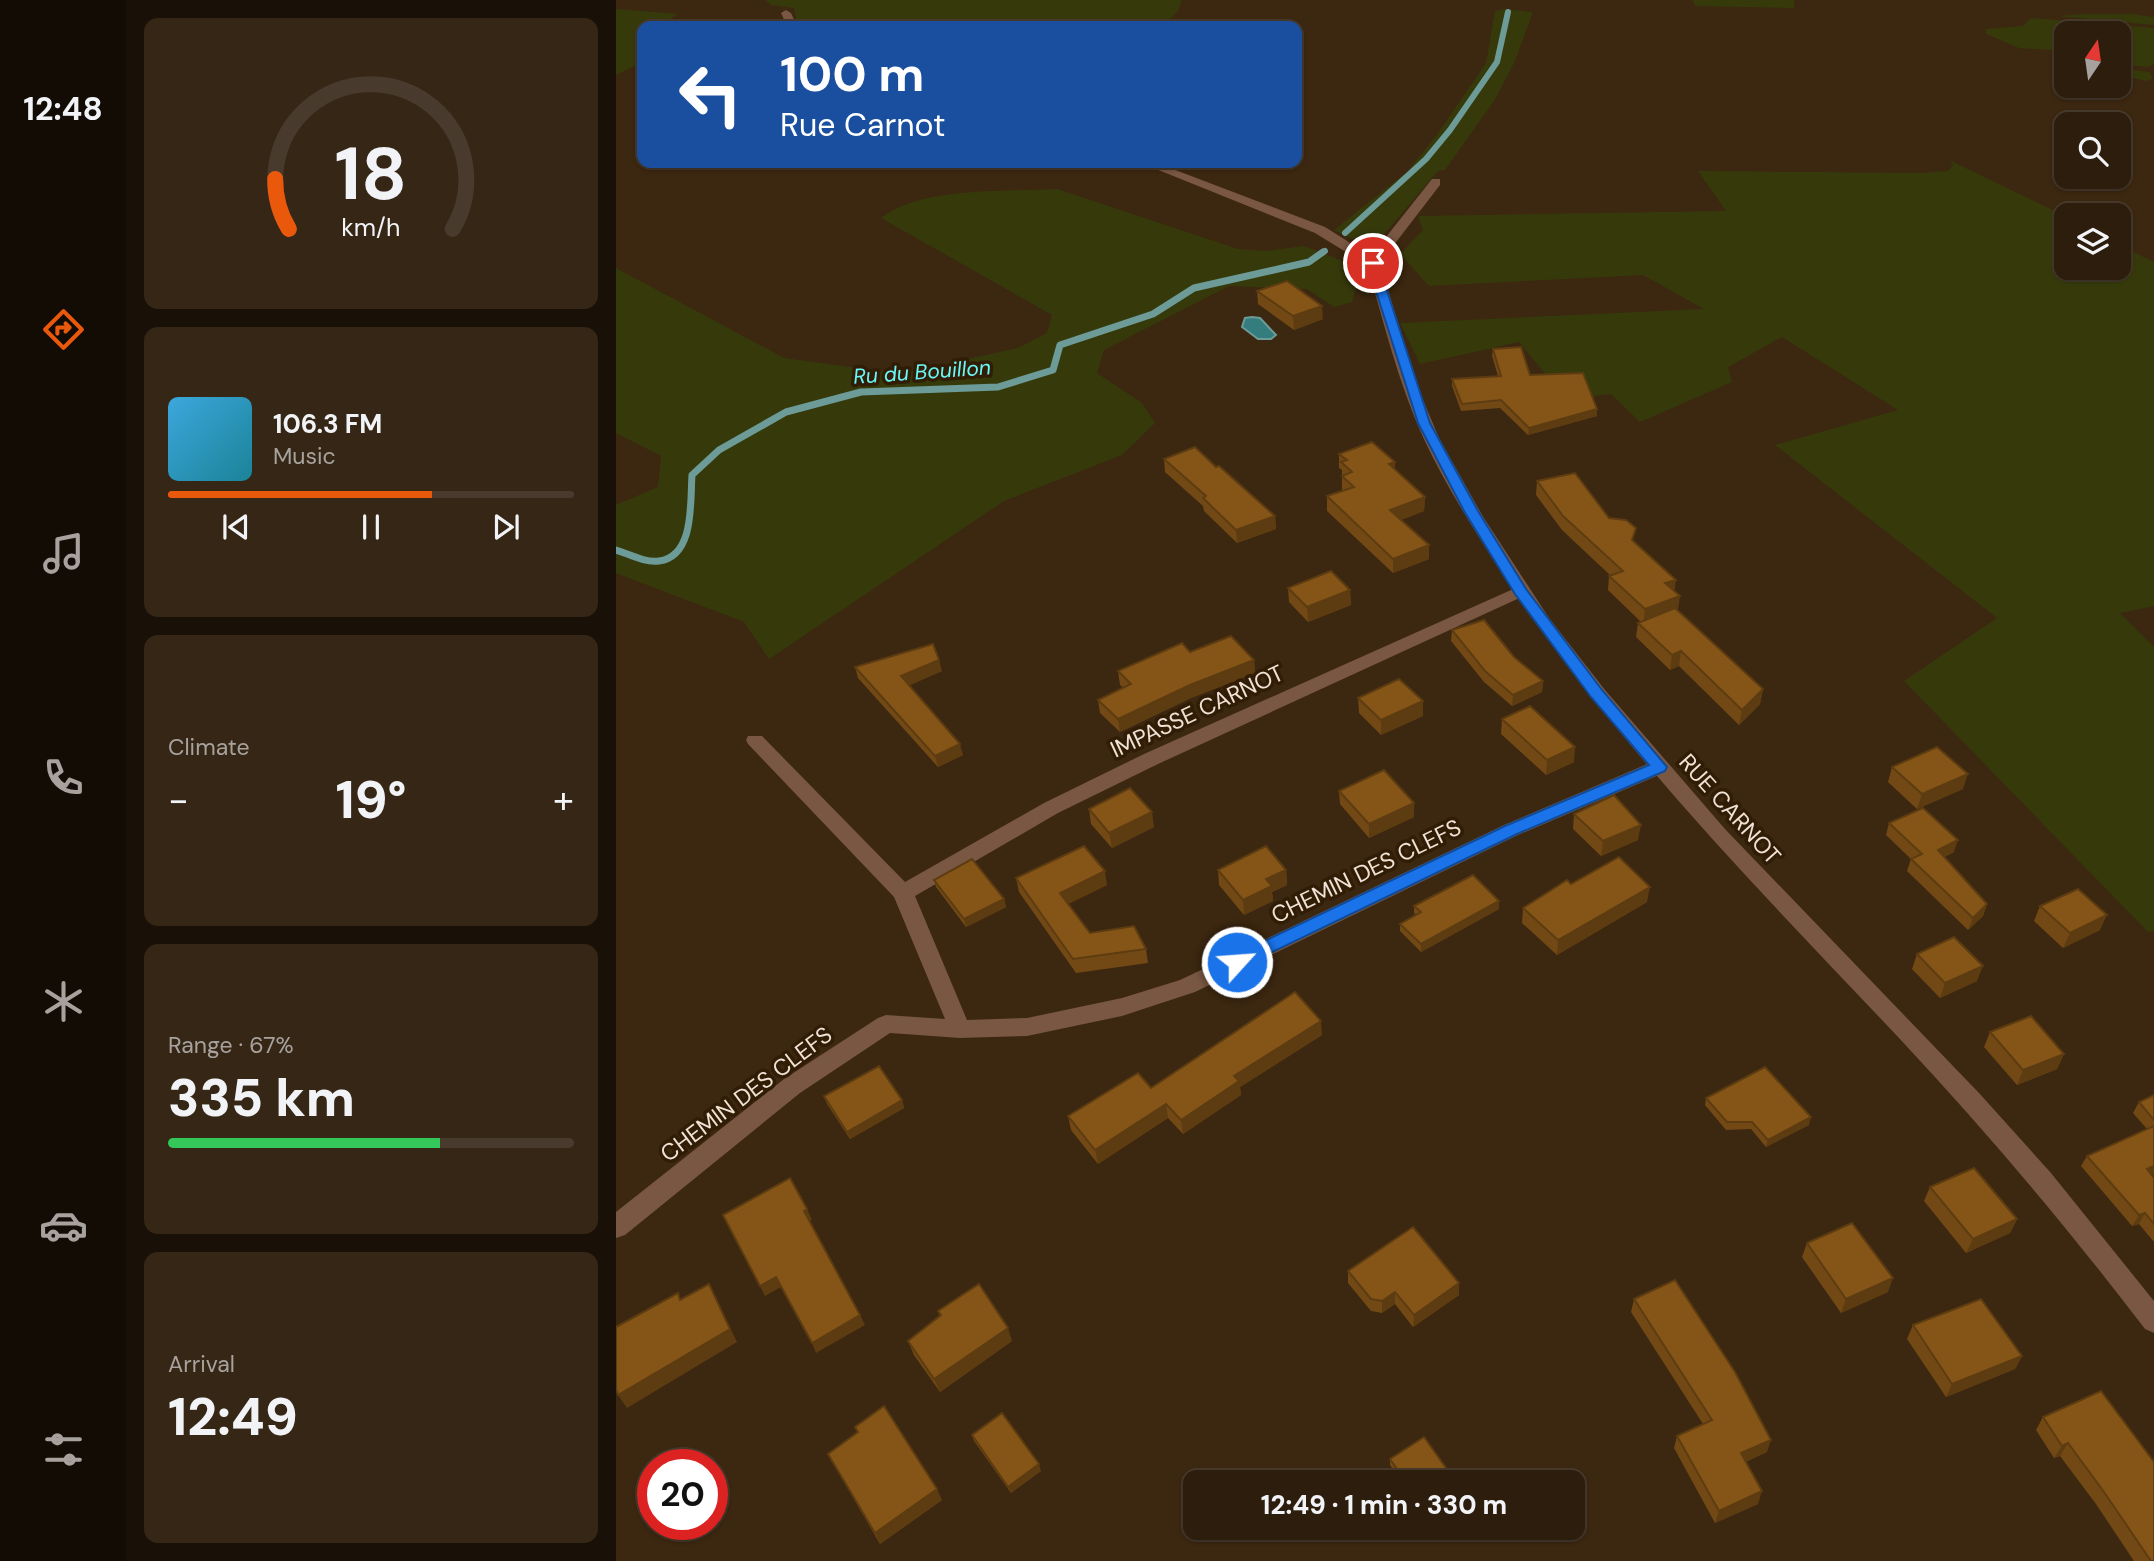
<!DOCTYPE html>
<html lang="en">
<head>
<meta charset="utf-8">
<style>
  :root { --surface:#2d1d0c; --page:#352615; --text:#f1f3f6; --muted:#a7a29d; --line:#483b2d; --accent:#ea580c }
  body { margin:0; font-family:"DM Sans",sans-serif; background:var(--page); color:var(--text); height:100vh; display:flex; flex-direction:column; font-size:26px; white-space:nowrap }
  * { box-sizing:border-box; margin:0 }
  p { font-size:23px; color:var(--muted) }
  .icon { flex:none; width:38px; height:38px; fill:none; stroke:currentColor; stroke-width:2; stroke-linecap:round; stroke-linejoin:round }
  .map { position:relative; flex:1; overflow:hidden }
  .side { display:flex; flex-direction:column; gap:18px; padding:18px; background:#191007; width:490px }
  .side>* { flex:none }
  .banner { position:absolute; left:21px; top:21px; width:665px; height:147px; border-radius:14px; box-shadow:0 2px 5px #0004,0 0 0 2px var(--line); background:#1a4fa0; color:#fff; overflow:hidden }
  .needle { width:46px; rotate:13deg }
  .controls { position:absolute; left:1438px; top:21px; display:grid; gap:14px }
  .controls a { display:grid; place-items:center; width:77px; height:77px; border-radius:14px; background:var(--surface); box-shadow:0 2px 5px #0004,0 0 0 2px var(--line); font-size:35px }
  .speed { position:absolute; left:21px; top:1449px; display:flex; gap:14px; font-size:35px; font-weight:700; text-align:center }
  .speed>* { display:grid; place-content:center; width:91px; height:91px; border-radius:50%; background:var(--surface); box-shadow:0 2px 5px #0004,0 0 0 2px var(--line); line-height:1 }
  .speed .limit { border:10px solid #d22; background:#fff; color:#111 }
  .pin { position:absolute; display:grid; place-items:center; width:60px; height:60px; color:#fff; margin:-30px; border:4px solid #fff; border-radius:50%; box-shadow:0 2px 7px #0007 }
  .me { position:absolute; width:77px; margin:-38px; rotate:64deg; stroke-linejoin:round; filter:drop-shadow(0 0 5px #0008) }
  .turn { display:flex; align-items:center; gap:24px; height:147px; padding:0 28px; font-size:32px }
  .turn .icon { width:91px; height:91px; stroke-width:2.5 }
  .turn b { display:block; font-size:49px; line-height:60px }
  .big { font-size:52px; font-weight:800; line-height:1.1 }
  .side .widget { flex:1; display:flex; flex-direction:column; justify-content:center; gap:10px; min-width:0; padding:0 24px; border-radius:14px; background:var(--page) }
  .side .dial { align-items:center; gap:0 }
  .dial svg { height:182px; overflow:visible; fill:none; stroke:var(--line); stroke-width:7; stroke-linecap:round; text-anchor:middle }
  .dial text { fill:var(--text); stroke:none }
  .song { display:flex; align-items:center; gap:21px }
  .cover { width:84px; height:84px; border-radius:10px; background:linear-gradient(135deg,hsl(200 70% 55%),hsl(190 70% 35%)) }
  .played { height:7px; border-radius:4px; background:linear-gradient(90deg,var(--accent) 65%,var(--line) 65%) }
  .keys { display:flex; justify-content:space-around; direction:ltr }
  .heat { display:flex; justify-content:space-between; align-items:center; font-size:38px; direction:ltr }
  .charge { height:10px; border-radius:5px; background:linear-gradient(90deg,#34c759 67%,var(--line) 0) }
  .trip { position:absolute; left:567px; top:1470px; width:402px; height:70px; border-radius:14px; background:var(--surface); box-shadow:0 2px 5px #0004,0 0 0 2px var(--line); font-weight:800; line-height:70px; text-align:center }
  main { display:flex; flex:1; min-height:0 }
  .menu { display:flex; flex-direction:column; width:126px; justify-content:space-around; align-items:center; background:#120c05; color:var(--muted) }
  .menu .icon { width:49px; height:49px }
  .menu .selected { color:var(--accent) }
  .menu b { font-size:32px; color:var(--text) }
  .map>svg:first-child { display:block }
  .green { fill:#363a0b }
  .water { fill:#337d7e; stroke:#6c9b98; stroke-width:2 }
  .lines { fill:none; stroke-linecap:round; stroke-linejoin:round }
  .stream-far1 { stroke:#6c9b98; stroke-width:6 }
  .stream { stroke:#6c9b98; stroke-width:7 }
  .service { fill:#795743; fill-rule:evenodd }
  .minor { fill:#795743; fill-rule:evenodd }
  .wall { fill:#724915 }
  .shaded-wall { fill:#5d3c11 }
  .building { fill:#855518; stroke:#5d3c11; stroke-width:2 }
  .route { fill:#1a73e8; stroke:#114b97; stroke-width:2 }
  .labels { text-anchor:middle; stroke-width:7; stroke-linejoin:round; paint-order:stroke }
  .far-water-label { font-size:21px; font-style:italic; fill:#6af7f9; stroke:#311d06 }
  .street-label { font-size:23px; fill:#f0e2d4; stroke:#311d06 }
</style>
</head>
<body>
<main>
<nav class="menu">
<b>12:48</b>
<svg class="icon selected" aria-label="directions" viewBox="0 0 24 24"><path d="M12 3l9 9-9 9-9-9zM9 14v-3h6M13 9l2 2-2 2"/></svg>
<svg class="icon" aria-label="music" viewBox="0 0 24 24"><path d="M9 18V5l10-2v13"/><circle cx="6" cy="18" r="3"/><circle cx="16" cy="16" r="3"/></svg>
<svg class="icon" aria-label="phone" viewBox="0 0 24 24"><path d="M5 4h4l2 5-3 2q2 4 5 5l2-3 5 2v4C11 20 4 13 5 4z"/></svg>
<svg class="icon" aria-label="climate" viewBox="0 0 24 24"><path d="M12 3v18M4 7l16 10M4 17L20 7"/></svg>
<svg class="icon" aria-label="car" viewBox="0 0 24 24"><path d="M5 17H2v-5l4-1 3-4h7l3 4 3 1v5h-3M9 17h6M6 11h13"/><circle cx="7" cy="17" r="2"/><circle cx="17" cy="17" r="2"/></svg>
<svg class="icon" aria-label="filters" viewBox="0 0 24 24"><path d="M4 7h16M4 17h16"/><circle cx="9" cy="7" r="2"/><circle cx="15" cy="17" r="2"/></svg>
</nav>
<section class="side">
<div class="widget dial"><svg viewBox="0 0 100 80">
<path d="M14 69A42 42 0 1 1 86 69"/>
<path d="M14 69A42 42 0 0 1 8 47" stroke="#ea580c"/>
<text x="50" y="56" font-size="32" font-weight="700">18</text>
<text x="50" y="72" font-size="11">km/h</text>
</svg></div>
<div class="widget">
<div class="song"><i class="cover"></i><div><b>106.3 FM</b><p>Music</p></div></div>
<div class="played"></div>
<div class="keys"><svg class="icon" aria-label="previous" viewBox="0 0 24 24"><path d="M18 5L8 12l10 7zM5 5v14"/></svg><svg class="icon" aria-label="pause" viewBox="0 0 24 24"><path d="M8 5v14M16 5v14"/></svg><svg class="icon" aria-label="next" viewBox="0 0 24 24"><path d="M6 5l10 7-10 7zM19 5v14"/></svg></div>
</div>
<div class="widget"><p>Climate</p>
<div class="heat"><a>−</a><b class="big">19°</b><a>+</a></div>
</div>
<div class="widget"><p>Range · 67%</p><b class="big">335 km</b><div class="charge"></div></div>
<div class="widget"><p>Arrival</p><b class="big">12:49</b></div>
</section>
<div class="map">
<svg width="1538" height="1561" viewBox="0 0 1538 1561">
  <rect width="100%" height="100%" fill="#3c2710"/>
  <g class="green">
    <polygon points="149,0 566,0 562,11 547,26 185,26 181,23 178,8 155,5"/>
    <polygon points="1077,0 1178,0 1178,8 1079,6"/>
    <polygon points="0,9 62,14 43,26 26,26 26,62 0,75"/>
    <polygon points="886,9 917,12 899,61 880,98 829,170 822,171 763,240 741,241 718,230 792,171 823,132 870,63 879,11"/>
    <polygon points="1468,14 1516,14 1538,17 1538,25 1441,16"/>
    <polygon points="1415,18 1538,28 1538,64 1533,67 1511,65 1511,69 1533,72 1537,78 1531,81 1503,75 1503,33 1451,33 1451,51 1403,48 1370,34 1370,29 1407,26"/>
    <polygon points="1333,160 1451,217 1451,268 1503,268 1503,245 1538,262 1538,606 1504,613 1538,647 1538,931 1532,932 1288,681 1381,618 1159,445 1282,410 1166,337 1112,367 1116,382 1024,422 995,394 950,399 903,342 804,364 784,323 1088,309 1027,275 813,286 784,254 807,230 802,216 1110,211 1082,171 1305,173 1332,171 1337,165"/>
    <path d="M441 189 622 249 651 251 688 246 732 263 741 283 736 302 718 307 691 289 613 286 488 350 481 373 526 403 539 423 506 455 388 501 153 659 128 622 0 573V505L42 487 45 456 0 433V268L168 358 263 371H296L402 348 431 333 436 315 265 218C306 186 389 192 441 189Z"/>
  </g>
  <polygon class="water" points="636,317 644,318 660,335 655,339 642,339 626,327 629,318"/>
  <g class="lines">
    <g class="stream-far1">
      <polyline points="729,233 810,159 834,130 881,62 892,12"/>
      <polyline points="704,254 709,251"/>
    </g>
    <path class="stream" d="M0 550C13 554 29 563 43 561 79 556 74 502 76 475L103 450 170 412 245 392 382 387 437 370 444 345 537 314 578 288 693 262 707 252"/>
    <g class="service">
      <polygon points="170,10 175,13 181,26 171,26 165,13"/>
      <polygon points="904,586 910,587 913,591 910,595 542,764 442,813 299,896 351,1020 411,1018 506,998 564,980 888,825 1036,762 1050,762 1053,767 1050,772 902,835 579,992 506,1016 411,1036 344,1038 274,1033 184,1093 9,1235 0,1238 0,1212 168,1079 262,1018 270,1015 329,1019 278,897 132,744 130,740 132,736 146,736 289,882 428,803 528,754"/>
    </g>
    <path class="minor" d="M525 163H541L709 227 755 256 816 179H824V185L764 263 800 383 823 438 866 515 933 618 989 690 1109 829 1363 1093 1435 1173 1538 1301V1333L1529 1329C1452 1228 1370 1131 1283 1038 1145 892 1003 749 892 581 861 535 830 487 807 437 782 382 768 323 751 265L699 233Z"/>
  </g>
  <g class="wall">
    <polygon points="641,291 707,319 678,330 642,304"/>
    <polygon points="877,349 914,375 981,409 981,416 912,435 884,408 845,411 836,386 836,379 882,376 876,356"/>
    <polygon points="723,454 779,462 779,470 809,497 808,511 785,520 813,559 777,573 711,511 711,496 727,491 726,490 726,470 723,468"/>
    <polygon points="548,459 600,467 659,516 660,529 621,543 588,511 587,506 549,472"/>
    <polygon points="921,481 993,518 1018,542 1058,592 1061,610 1147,689 1144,704 1123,725 1063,666 1054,670 1020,637 1022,623 1025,622 992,590 993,576 995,576 946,530 920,495"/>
    <polygon points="672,588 734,590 735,605 692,622 673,602"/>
    <polygon points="836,630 898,657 927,681 926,692 896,706 868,682 835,641"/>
    <polygon points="574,652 638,660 639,673 575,698 504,732 484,713 482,700 508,688 504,685 502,671"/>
    <polygon points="239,667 326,671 293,685 347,755 322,767 242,678"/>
    <polygon points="742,698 807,701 807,716 765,735 743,713"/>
    <polygon points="886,719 958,762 930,775 885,734"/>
    <polygon points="1276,767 1347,789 1301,809 1272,782"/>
    <polygon points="723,791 798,817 753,838 724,804"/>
    <polygon points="473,809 538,827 496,848 475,824"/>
    <polygon points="958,814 1022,840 985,856 957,829"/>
    <polygon points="1273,823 1338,852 1328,857 1371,904 1367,916 1352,930 1291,871 1295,859 1270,835"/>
    <polygon points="602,870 670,870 671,885 656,892 657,901 628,915 603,885"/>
    <polygon points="400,878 491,885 452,904 474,933 530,949 532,963 460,973 403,892"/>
    <polygon points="318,880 388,899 390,907 350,927 320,887"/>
    <polygon points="955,884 1031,902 941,955 906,923 907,908"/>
    <polygon points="883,901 883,909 805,952 784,931 784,924 800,915 798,913 798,906"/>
    <polygon points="1424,906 1484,930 1447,948 1418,921"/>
    <polygon points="1301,954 1361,981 1324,998 1296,969"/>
    <polygon points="1374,1032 1448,1054 1441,1069 1401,1085 1368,1047"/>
    <polygon points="706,1035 624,1087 625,1095 567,1134 552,1118 482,1164 455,1130 452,1116 535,1088"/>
    <polygon points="1538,1095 1538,1175 1536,1175 1538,1178 1538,1242 1523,1224 1516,1226 1465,1166 1471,1156 1531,1129 1517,1113 1523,1102"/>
    <polygon points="208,1096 286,1100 288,1108 234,1139 211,1104"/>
    <polygon points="1090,1098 1193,1125 1150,1147 1135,1129 1110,1130 1089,1105"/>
    <polygon points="1314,1187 1401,1219 1394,1233 1350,1253 1308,1201"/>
    <polygon points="1191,1243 1272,1292 1225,1313 1186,1257"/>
    <polygon points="732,1271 843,1283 843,1295 797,1327 779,1304 766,1313 755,1311 732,1283"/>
    <polygon points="1018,1299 1151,1452 1129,1462 1142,1504 1099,1523 1058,1448 1061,1436 1087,1424 1015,1312"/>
    <polygon points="322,1311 396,1341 324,1392 298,1355 292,1341 324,1316"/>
    <polygon points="1297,1325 1406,1356 1399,1369 1330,1397 1291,1339"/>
    <polygon points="1427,1417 1538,1462 1538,1561 1518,1561 1480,1504 1444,1456 1438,1458 1420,1430"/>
    <polygon points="239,1427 326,1500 264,1544 212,1454 242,1433"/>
    <polygon points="356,1435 425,1471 395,1493 358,1441"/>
    <polygon points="774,1459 840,1482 785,1482 774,1465"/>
  </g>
  <g class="shaded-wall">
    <polygon points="706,306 707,319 678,330 677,316"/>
    <polygon points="981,409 981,416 912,435 913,428"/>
    <polygon points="779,462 779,476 773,464"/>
    <polygon points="809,497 808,511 774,524 774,510"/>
    <polygon points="659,516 660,529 621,543 620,530"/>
    <polygon points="813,545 813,559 777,573 777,559"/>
    <polygon points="1060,580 1058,594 1049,583"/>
    <polygon points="734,590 735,605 692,622 691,607"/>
    <polygon points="1064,596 1062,610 1027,623 1029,609"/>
    <polygon points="1065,651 1063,666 1054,670 1056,655"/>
    <polygon points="323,660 326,671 288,688 285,676"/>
    <polygon points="638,660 639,673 575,698 504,732 502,719 574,685"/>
    <polygon points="927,681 926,692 896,706 897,695"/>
    <polygon points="1147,689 1144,704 1123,725 1126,710"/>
    <polygon points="807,701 807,716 765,735 765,720"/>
    <polygon points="344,744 347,755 322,767 319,756"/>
    <polygon points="959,747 958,762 930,775 931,760"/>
    <polygon points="1352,774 1347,789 1301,809 1306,794"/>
    <polygon points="798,803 798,817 753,838 753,824"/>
    <polygon points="536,812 538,827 496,848 493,833"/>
    <polygon points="1025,825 1022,840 985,856 987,841"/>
    <polygon points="1342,840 1338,852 1318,862 1322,850"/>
    <polygon points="670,870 671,885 656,892 657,901 628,915 627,900 650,879"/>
    <polygon points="489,871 491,885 446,907 444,893"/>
    <polygon points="1034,887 1031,902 941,955 942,940"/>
    <polygon points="388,899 390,907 350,927 348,919"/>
    <polygon points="883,901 883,909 805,952 805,944"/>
    <polygon points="1371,904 1367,916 1352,930 1357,918"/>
    <polygon points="1491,915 1484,930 1447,948 1454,933"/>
    <polygon points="1367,966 1361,981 1324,998 1329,983"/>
    <polygon points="705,1021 706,1035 624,1087 625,1095 567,1134 565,1120 618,1076"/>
    <polygon points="1448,1054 1441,1069 1401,1085 1407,1070"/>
    <polygon points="286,1100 288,1108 234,1139 231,1132"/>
    <polygon points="550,1104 552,1118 482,1164 479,1150"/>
    <polygon points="1195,1117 1193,1125 1150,1147 1152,1140"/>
    <polygon points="1538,1166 1538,1175 1525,1180 1531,1169"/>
    <polygon points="191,1209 196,1220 193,1221 188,1211"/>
    <polygon points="1529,1213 1523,1224 1516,1226 1523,1215"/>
    <polygon points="1401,1219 1394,1233 1350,1253 1357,1239"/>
    <polygon points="160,1277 165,1287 149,1296 144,1286"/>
    <polygon points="1277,1278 1272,1292 1225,1313 1230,1299"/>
    <polygon points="843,1283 843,1295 797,1327 798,1315"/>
    <polygon points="93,1284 121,1342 11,1408 2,1395"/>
    <polygon points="779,1292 779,1304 766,1313 766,1301"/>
    <polygon points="244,1315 249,1325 200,1353 196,1343"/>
    <polygon points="392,1328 396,1341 324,1392 318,1379"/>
    <polygon points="1406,1356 1399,1369 1330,1397 1336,1384"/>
    <polygon points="1155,1440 1151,1452 1121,1466 1125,1453"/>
    <polygon points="1452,1443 1444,1456 1438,1458 1446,1446"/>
    <polygon points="423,1464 425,1471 395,1493 392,1487"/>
    <polygon points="321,1489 326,1500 264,1544 259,1533"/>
    <polygon points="1146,1491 1142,1504 1099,1523 1103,1511"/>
  </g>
  <g class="building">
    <polygon points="671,281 706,306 677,316 641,291"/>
    <polygon points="905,347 914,375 967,373 981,409 913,428 885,400 846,404 836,379 885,376 877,349"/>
    <polygon points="756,442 779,462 773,464 809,497 774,510 813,545 777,559 711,496 738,487 726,476 736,472 725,462 731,460 723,454"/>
    <polygon points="579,447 600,467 603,466 659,516 620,530 587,498 590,496 548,459"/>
    <polygon points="959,473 993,518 1010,520 1020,528 1016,540 1060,580 1049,583 1064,596 1029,609 993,576 1007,571 947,516 921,481"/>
    <polygon points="715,571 734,590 691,607 672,588"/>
    <polygon points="1059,608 1147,689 1126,710 1065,651 1056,655 1022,623"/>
    <polygon points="868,620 898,657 927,681 897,695 869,671 836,630"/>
    <polygon points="615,636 638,660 574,685 502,719 482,700 515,684 502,671 566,643 574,652"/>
    <polygon points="317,644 323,660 285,676 344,744 319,756 239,667"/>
    <polygon points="783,679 807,701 765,720 742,698"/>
    <polygon points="914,706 959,747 931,760 886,719"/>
    <polygon points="1321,747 1352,774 1306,794 1276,767"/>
    <polygon points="768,770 798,803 753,824 723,791"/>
    <polygon points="514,788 536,812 493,833 473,809"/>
    <polygon points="998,795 1025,825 987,841 958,814"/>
    <polygon points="1307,808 1342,840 1322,850 1371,904 1357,918 1295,859 1306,854 1273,823"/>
    <polygon points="468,846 489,871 444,893 474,933 518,926 530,949 457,959 400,878"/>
    <polygon points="650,846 670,870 650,879 656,886 627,900 602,870"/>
    <polygon points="1003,857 1034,887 942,940 907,908 951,880 955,884"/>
    <polygon points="356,859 388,899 348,919 318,880"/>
    <polygon points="857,875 883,901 805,944 784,924 805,912 798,906"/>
    <polygon points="1462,889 1491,915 1454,933 1424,906"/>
    <polygon points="1338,937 1367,966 1329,983 1301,954"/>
    <polygon points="679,992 705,1021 618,1076 623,1081 565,1120 550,1104 479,1150 452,1116 522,1073 535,1088"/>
    <polygon points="1415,1016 1448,1054 1407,1070 1374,1032"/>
    <polygon points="263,1066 286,1100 231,1132 208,1096"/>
    <polygon points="1149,1067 1195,1117 1152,1140 1136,1122 1111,1122 1090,1098"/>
    <polygon points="1538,1095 1538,1120 1523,1102"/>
    <polygon points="1538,1126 1538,1166 1531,1169 1538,1178 1538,1224 1529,1213 1523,1215 1471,1156"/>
    <polygon points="1358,1168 1401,1219 1357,1239 1314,1187"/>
    <polygon points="174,1178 191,1209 188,1211 244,1315 196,1343 160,1277 144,1286 107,1215"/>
    <polygon points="1236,1223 1277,1278 1230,1299 1191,1243"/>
    <polygon points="797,1227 843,1283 798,1315 779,1292 766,1301 755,1299 732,1271"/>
    <polygon points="1059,1280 1119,1372 1155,1440 1125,1453 1146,1491 1103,1511 1061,1436 1096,1420 1018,1299"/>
    <polygon points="93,1284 114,1329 2,1395 0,1389 0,1327 62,1293 64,1300"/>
    <polygon points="363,1284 392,1328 318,1379 292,1341 325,1315 322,1311"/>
    <polygon points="1365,1299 1406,1356 1336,1384 1297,1325"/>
    <polygon points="1485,1391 1538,1462 1538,1561 1535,1561 1488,1492 1452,1443 1446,1446 1427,1417"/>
    <polygon points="268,1406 321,1489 259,1533 212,1454 242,1432 239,1427"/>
    <polygon points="386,1413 423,1464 392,1487 356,1435"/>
    <polygon points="808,1437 840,1482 790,1482 774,1459"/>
  </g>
  <polygon class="route" points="757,260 762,263 814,423 862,511 910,589 986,690 1051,767 1049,771 901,834 621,969 615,967 612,962 615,957 889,826 1033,765 975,697 899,594 848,511 802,423 751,263"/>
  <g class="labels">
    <g class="far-water-label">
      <text transform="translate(306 372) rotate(-4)" y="7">Ru du Bouillon</text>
    </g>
    <g class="street-label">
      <text transform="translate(581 711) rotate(-25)" y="8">IMPASSE CARNOT</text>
      <text transform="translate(1114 809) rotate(48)" y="8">RUE CARNOT</text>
      <text transform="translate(750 871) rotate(-26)" y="8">CHEMIN DES CLEFS</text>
      <text transform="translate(130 1094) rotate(-37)" y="8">CHEMIN DES CLEFS</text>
    </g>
  </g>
</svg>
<div class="controls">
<a><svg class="needle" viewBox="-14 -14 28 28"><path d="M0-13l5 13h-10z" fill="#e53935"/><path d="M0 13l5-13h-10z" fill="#a7a29d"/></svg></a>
<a><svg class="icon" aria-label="search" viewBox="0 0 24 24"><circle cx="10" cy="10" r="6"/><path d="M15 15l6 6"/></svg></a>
<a><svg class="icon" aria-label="layers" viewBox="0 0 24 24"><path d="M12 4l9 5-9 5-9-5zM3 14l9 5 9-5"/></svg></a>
</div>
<div class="speed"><div class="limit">20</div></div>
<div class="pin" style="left:757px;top:263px;background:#d93025"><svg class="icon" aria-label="arrive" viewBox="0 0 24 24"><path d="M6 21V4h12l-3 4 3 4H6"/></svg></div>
<svg class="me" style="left:621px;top:962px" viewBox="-20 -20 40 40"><circle r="17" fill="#1a73e8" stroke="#fff" stroke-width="3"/><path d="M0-11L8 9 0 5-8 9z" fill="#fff"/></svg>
<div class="trip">12:49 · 1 min · 330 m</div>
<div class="banner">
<div class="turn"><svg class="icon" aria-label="left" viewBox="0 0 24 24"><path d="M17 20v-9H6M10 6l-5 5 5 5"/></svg><div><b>100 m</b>Rue Carnot</div></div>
</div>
</div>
</main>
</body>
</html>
